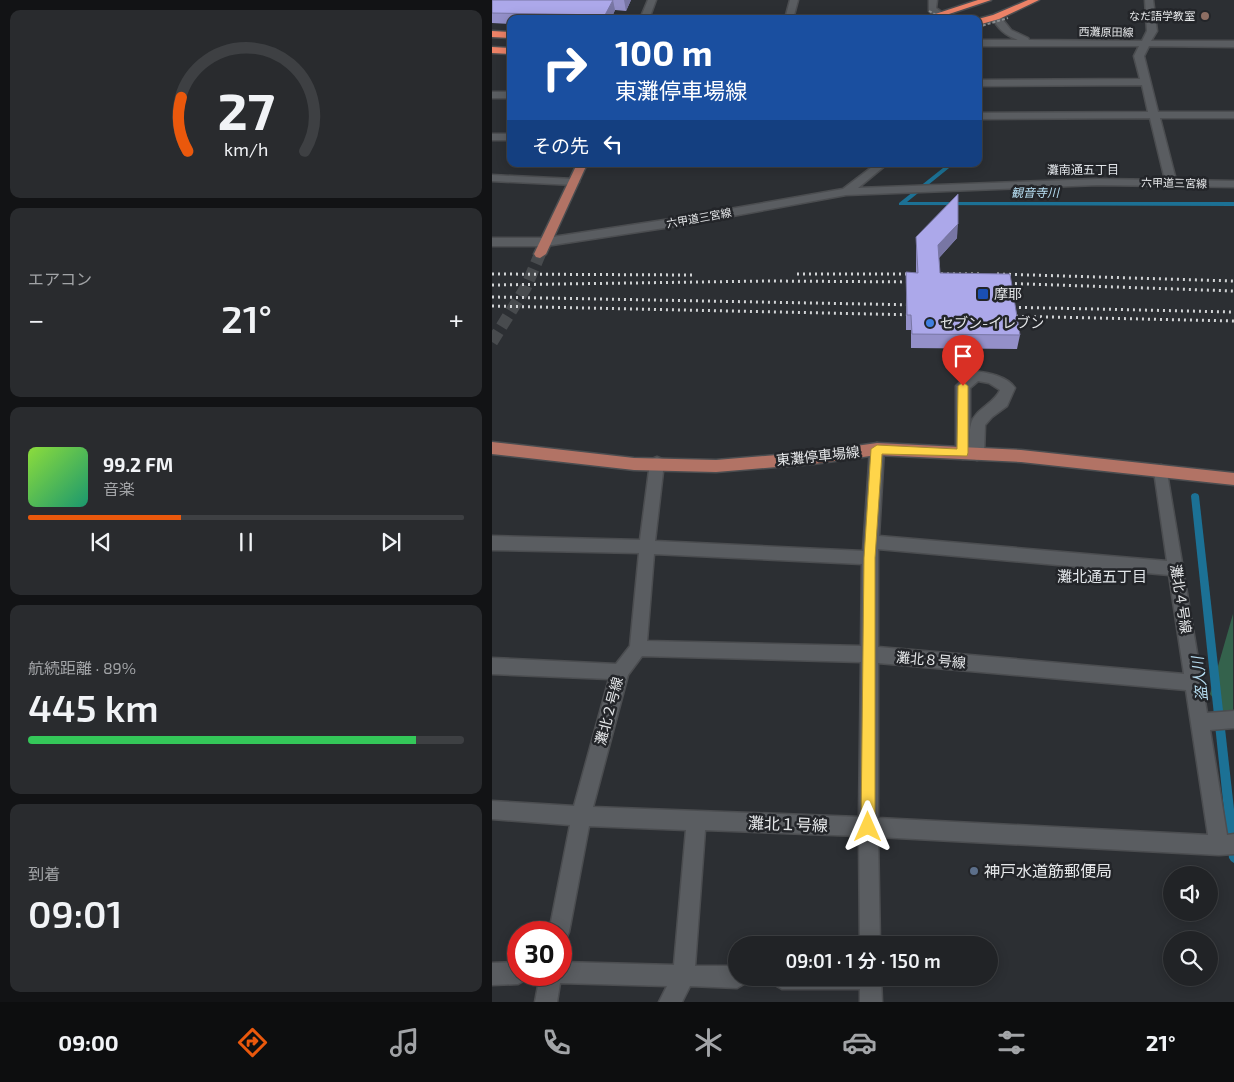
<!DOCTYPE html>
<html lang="ja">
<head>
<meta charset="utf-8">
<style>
  :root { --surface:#212326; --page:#292b2e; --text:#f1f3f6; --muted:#a2a4a7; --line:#3e4043; --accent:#ea580c }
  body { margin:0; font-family:"Exo 2","Noto Sans JP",sans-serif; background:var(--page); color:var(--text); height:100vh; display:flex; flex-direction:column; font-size:19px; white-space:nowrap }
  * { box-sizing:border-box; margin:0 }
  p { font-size:16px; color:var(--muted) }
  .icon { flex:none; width:28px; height:28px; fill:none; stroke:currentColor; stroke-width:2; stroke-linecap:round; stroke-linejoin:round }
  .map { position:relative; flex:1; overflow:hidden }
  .side { display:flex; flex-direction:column; gap:10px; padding:10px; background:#121315; width:492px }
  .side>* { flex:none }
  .guide { position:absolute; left:15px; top:15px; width:475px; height:152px; border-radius:10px; box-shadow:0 2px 12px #0003,0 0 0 1px var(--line); background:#1a4fa0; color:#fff; overflow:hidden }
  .controls { position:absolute; left:671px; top:866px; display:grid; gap:10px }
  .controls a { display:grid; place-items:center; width:55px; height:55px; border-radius:50%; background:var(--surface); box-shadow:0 2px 12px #0003,0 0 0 1px var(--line); font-size:25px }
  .speed { position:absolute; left:15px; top:921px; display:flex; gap:10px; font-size:25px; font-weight:700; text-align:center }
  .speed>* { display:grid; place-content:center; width:65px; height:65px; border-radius:50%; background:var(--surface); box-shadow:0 2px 12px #0003,0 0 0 1px var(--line); line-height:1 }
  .speed .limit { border:8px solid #d22; background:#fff; color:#111 }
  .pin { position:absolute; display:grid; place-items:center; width:42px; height:42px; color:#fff; margin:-51px -21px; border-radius:50% 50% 50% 0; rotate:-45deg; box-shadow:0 0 5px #0007 }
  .pin .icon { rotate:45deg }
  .me { position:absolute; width:55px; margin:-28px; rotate:0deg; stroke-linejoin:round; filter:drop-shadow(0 0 4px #0008) }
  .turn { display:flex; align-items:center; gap:18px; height:105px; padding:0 25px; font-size:22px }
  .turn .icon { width:65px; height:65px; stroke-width:2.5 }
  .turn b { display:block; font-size:35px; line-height:42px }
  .then { display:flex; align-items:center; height:48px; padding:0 25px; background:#0003; gap:10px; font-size:19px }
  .big { font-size:38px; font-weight:600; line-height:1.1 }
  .side .tile { flex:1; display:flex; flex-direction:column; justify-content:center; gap:8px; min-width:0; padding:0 18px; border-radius:10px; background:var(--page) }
  .side .dial { align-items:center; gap:0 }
  .dial svg { height:130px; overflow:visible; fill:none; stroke:var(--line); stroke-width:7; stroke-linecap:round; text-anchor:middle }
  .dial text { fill:var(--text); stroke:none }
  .song { display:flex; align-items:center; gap:15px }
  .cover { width:60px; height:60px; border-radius:8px; background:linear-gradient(135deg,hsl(90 70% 55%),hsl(160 70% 35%)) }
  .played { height:5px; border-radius:2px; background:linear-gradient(90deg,var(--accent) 35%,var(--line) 35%) }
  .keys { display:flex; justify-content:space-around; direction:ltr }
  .heat { display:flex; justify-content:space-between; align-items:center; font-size:28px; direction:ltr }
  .charge { height:8px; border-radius:4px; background:linear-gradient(90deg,#34c759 89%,var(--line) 0) }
  .trip { position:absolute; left:236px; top:936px; width:270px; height:50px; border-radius:25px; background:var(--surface); box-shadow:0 2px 12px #0003,0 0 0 1px var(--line); font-weight:600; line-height:50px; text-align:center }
  .tab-bar { display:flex; height:80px; justify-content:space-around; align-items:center; background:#0d0e0f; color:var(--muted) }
  .tab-bar .icon { width:35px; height:35px }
  .tab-bar .active { color:var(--accent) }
  .tab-bar b { font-size:22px; color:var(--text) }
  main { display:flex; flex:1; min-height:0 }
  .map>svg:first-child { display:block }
  .green { fill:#34624c }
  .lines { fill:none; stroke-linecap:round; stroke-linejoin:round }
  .stream { fill:#1c7195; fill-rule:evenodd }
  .major-tunnel { stroke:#484b4e; stroke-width:12; stroke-dasharray:12 6; stroke-linecap:butt }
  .minor-casing { stroke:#4b4d50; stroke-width:3 }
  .major-casing { stroke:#4b4d50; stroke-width:3 }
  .highway-casing { stroke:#4b4d50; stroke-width:3 }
  .path { stroke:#8a8d90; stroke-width:2; stroke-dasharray:3 2; stroke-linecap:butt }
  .minor { fill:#5a5d61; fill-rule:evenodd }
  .major { fill:#b27365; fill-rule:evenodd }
  .highway { fill:#ec8267; fill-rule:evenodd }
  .rail { stroke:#d1d3d5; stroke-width:3; stroke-dasharray:2 4; stroke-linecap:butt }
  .path-bridge { stroke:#8a8d90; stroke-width:2; stroke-dasharray:3 2; stroke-linecap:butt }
  .wall { fill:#9490c9 }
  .shaded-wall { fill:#7876a4 }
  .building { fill:#aca8ea; stroke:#7876a4 }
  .route { fill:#ffd54a; stroke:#a68a30 }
  .education-dot { fill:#8d6e63; stroke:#232529; stroke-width:2 }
  .transit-dot { fill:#1a4fb4; stroke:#232529; stroke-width:2 }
  .shop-dot { fill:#3f7fe0; stroke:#232529; stroke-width:2 }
  .service-dot { fill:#5c6f8a; stroke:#232529; stroke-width:2 }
  .labels { text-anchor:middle; stroke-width:5; stroke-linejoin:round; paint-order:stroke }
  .far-poi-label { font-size:11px; fill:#e5e7e9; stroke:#232529; text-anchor:end }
  .far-street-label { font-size:11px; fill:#e5e7e9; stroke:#232529 }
  .far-neighbourhood-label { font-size:12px; fill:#e0e4e8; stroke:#232529 }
  .far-water-label { font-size:12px; font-style:italic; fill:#b7def2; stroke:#232529 }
  .poi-label { font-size:14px; fill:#e5e7e9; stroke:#232529; text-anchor:start }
  .street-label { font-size:14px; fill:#e5e7e9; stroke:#232529 }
  .neighbourhood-label { font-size:15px; fill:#e0e4e8; stroke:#232529 }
  .water-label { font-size:15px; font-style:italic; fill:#b7def2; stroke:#232529 }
  .near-street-label { font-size:16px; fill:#e5e7e9; stroke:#232529 }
  .near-poi-label { font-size:16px; fill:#e5e7e9; stroke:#232529; text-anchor:start }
</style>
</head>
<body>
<main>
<section class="side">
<div class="tile dial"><svg viewBox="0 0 100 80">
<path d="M14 69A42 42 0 1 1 86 69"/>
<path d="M14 69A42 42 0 0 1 10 36" stroke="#ea580c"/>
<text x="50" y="56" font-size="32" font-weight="700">27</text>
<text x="50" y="72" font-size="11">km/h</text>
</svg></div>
<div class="tile"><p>エアコン</p>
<div class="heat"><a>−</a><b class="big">21°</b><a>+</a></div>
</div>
<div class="tile">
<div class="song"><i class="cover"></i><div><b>99.2 FM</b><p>音楽</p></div></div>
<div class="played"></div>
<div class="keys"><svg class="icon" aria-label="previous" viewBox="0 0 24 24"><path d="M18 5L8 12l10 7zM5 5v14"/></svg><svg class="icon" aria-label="pause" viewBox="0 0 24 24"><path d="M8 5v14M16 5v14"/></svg><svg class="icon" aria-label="next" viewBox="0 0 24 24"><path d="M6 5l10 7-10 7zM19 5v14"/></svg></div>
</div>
<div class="tile"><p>航続距離 · 89%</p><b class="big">445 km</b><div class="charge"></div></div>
<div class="tile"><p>到着</p><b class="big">09:01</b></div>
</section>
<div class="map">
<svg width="742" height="1002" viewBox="0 0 742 1002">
  <rect width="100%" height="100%" fill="#2c2f33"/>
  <polygon class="green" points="741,614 741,710 731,711 718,694"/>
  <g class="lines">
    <g class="stream">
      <polygon points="456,164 462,164 415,202 742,202 742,206 407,205 407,203"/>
      <polygon points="703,493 706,494 707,496 742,809 742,863 739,861 737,858 699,496 700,494"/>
    </g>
    <polyline class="major-tunnel" points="0,342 34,287 48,254"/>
    <g class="minor-casing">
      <g id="minor">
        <polygon points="156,0 164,0 157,19 148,19"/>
        <polygon points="298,0 306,0 301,19 293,19"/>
        <polygon points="437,0 445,0 444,8 451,13 451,17 445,17 437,11"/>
        <path d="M653 0H661L665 31 659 41H742V47L657 46 652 56 666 112H742V118H668L684 180 742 181V187L606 185 354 195 192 225 54 246H0V238H54L192 217 351 189 384 164H395L366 188 606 179 673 180 658 118 486 119V113L656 112 650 85 486 86V80L648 79 642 56 647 46H486V40H526C513 35 506 29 500 17L504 14 507 15 519 30 536 38 537 40 650 41 655 31Z"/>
        <rect x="0" y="92" width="19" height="6"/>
        <rect x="0" y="134" width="19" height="6"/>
        <polygon points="0,175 82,179 87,182 82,185 0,181"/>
        <path d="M483 371C496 373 515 376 523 388L515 406 500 417 493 425 492 454 490 458 485 460 480 458 478 454 476 457 471 459 466 457 464 453V386L478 373ZM486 381 497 383 508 390C502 404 483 409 479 424 477 431 478 439 478 445V388Z"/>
        <path d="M385 443 390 445 392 449 387 536 675 561 662 471 664 467 669 465 674 467 715 713 742 711V728L718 730 735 835 742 834V854L727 855 386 837 388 945H368L367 836 213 830 203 966H245V978H255L252 984 245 988 198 986 190 1002H167L175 986 68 983 65 1002H43L48 975H69V962L182 965 194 830 97 826 77 932 74 939 69 942V932H57L78 825 0 819V801L82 806 117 679 0 674V658L124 664 138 646 147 553 0 550V536L148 540 158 463 160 459 165 457 170 459 172 463 163 541 371 551 378 449 380 445ZM386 549 677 575 692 674 386 647ZM162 554 370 564 369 646 155 641ZM150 656 369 662 367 817 101 807 136 675ZM386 663 694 690 716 835 386 818Z"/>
        <polygon points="0,963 26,962 26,975 36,975 33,980 26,984 0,985"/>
        <polygon points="279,978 389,978 390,1002 368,1002 368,989 290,989 283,985"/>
      </g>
    </g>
    <g class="major-casing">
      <g id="major">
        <polygon points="85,164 95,164 54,254 48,258 44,257 42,254"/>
        <polygon points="0,442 142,458 224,460 321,452 385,443 529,450 742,473 742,485 529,462 385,455 321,464 224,472 142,470 0,454"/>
      </g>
    </g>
    <g class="highway-casing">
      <g id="highway">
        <polygon points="486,0 499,0 442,19 428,19"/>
        <polygon points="536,0 547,0 507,19 486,25 486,19 501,15"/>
        <polygon points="0,31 19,32 19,38 0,37"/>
        <polygon points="0,47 19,48 19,54 0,53"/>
      </g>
    </g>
    <polyline class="path" points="407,18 416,16"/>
    <use href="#minor" class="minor"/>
    <use href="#major" class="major"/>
    <use href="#highway" class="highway"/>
    <g class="rail">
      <polyline points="0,274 200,275"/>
      <polyline points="305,274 487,274"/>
      <polyline points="505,274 742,281"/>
      <polyline points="505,283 742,291"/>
      <polyline points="0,285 276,281 427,282"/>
      <polyline points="0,297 427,305"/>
      <polyline points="0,306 427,315"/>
      <polyline points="509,307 742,312"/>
      <polyline points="512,316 742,321"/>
    </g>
    <g class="path-bridge">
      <polyline points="437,11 451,19"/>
      <polyline points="486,27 516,18"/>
    </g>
  </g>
  <g class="wall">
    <polygon points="0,0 139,0 134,11 123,10 119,19 19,19 19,24 0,23"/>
    <polygon points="424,237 465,238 447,258 448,273 528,335 525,349 419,348 419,330 414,330 414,272 424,273"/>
  </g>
  <g class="shaded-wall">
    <polygon points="121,0 123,10 119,19 114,19 113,15"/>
    <polygon points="132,0 139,0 134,11"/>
    <polygon points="466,224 465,238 445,260 446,245"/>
  </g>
  <g class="building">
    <polygon points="0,0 121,0 113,15 0,13"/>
    <polygon points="466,194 466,224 446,245 448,273 518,274 528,335 420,334 419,315 415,315 414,272 426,273 424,237"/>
  </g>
  <polygon class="route" points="471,382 476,386 476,453 475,456 390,454 383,558 383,827 381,832 376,834 371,832 369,827 372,558 379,449 385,445 465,449 466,386"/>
  <circle class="education-dot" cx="713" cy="16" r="5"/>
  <rect class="transit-dot" x="485" y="288" width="12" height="12" rx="2.5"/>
  <circle class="shop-dot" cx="438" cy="323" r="5"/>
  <circle class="service-dot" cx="482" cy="871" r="5"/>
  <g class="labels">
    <g class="far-poi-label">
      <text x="703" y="20">なだ語学教室</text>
    </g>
    <g class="far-street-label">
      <text transform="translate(614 32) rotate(1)" y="4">西灘原田線</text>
      <text transform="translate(682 183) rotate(1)" y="4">六甲道三宮線</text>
      <text transform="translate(207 218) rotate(-10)" y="4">六甲道三宮線</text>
    </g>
    <g class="far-neighbourhood-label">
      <text x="591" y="174">灘南通五丁目</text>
    </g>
    <g class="far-water-label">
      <text x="543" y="197">観音寺川</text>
    </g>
    <g class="poi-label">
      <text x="502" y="299">摩耶</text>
      <text x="448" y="328">セブン-イレブン</text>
    </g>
    <g class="street-label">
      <text transform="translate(326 456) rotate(-6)" y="5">東灘停車場線</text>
      <text transform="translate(689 599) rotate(81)" y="5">灘北４号線</text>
      <text transform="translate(439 660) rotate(5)" y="5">灘北８号線</text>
      <text transform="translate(117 711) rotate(-75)" y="5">灘北２号線</text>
    </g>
    <g class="neighbourhood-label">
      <text x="610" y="582">灘北通五丁目</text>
    </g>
    <g class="water-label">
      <text transform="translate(708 679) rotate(-96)" y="5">盗人川</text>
    </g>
    <g class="near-street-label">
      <text transform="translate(296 824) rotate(2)" y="6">灘北１号線</text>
    </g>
    <g class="near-poi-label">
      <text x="492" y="877">神戸水道筋郵便局</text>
    </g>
  </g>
</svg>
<div class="controls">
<a><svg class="icon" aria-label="sound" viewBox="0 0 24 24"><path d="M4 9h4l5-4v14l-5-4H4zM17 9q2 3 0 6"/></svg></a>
<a><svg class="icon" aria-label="search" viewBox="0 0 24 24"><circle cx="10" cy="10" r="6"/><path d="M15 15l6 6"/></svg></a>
</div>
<div class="speed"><div class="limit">30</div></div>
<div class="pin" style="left:471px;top:386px;background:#d93025"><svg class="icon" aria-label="arrive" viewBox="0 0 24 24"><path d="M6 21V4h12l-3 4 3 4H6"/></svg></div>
<svg class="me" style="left:376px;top:827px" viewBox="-20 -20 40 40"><path d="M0-17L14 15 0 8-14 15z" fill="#ffd54a" stroke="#fff" stroke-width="4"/></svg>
<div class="trip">09:01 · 1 分 · 150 m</div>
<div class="guide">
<div class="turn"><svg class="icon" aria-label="right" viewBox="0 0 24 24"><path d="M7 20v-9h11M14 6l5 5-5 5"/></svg><div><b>100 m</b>東灘停車場線</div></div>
<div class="then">その先<svg class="icon" aria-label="left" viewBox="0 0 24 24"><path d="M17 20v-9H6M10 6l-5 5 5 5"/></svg></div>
</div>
</div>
</main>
<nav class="tab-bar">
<b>09:00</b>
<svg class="icon active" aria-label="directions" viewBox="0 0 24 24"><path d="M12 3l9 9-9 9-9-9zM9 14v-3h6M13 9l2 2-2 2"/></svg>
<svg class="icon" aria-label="music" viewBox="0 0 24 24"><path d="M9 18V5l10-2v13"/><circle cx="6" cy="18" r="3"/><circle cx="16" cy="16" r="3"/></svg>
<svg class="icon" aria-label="phone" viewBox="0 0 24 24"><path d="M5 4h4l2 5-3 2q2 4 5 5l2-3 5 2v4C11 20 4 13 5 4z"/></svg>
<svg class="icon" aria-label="climate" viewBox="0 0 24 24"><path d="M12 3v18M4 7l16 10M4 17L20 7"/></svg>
<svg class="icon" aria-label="car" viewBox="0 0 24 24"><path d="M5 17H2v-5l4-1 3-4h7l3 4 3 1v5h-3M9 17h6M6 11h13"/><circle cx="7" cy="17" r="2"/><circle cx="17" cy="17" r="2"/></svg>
<svg class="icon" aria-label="filters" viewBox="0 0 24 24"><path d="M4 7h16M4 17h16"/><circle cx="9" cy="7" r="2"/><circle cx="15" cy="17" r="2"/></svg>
<b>21°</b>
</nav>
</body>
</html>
